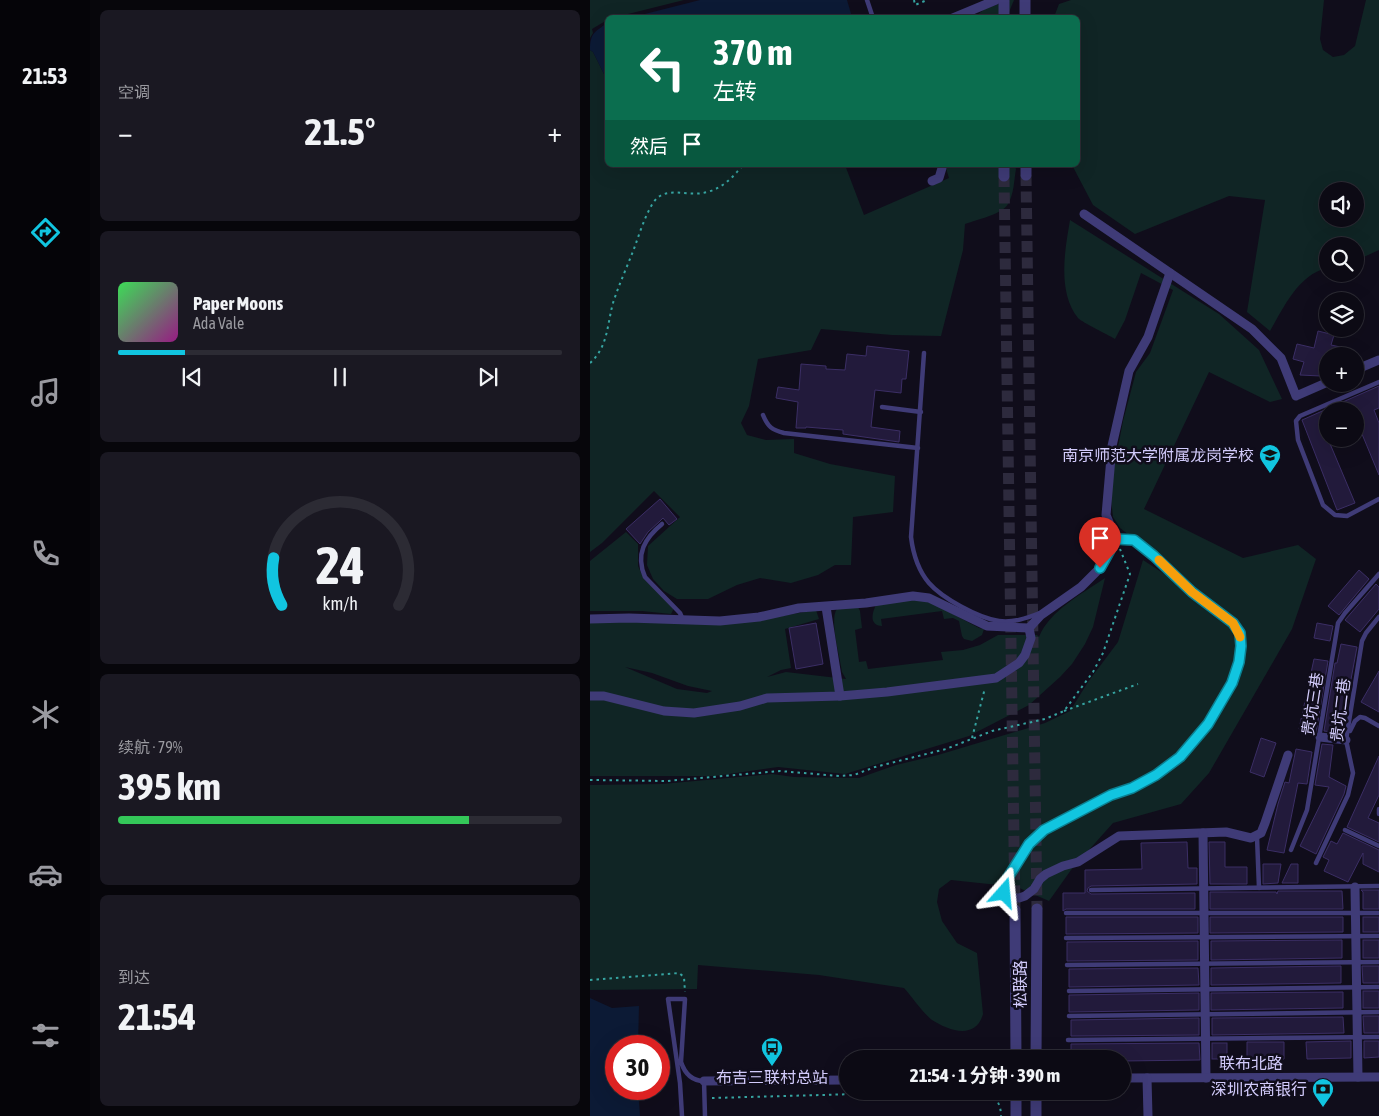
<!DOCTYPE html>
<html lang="zh">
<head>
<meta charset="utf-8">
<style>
  :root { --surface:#0c0a14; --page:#1a1822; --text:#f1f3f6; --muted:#9a9aa0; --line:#2c2b34; --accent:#11c5e0 }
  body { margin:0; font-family:"Asap Condensed","Noto Sans SC",sans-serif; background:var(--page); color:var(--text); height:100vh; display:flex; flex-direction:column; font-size:19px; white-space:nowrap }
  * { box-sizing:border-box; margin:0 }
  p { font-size:16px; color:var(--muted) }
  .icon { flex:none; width:28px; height:28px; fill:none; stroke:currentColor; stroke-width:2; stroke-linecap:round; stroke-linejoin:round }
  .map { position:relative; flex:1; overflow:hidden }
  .drawer { display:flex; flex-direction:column; gap:10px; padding:10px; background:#07060b; width:500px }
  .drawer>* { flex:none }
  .top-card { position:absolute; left:15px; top:15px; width:475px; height:152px; border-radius:8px; box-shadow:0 5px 20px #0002,0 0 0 1px var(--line); background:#0b6e4f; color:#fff; overflow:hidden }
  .controls { position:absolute; left:729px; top:182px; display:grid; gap:10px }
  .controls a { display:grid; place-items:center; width:45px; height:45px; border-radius:50%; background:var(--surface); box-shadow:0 5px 20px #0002,0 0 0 1px var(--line); font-size:25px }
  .speed { position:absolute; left:15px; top:1035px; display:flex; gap:10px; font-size:25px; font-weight:700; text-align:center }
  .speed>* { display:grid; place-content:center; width:65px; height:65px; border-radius:50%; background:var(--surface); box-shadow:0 5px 20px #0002,0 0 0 1px var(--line); line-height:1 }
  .speed .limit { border:8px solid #d22; background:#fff; color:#111 }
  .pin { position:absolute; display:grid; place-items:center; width:42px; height:42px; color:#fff; margin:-51px -21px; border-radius:50% 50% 50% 0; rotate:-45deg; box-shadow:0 0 5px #0007 }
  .pin .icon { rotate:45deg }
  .me { position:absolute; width:55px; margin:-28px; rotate:18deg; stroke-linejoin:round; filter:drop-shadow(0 0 4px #0008) }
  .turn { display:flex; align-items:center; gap:18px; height:105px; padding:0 25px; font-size:22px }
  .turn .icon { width:65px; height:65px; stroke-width:2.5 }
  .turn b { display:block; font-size:35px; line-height:42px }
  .then { display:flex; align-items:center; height:48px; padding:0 25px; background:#0003; gap:10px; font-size:19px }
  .big { font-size:38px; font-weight:700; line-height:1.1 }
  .drawer .tile { flex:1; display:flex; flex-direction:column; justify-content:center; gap:8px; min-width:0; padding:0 18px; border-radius:8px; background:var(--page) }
  .drawer .dial { align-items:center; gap:0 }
  .dial svg { height:130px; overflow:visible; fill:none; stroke:var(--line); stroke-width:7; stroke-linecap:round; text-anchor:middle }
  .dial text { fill:var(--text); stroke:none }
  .song { display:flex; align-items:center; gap:15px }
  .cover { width:60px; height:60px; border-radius:8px; background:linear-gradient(135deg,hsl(130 70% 55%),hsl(310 70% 35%)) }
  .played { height:5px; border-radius:2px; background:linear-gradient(90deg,var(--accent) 15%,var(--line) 15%) }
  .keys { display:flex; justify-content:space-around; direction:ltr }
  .heat { display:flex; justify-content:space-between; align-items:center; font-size:28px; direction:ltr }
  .charge { height:8px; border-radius:4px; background:linear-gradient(90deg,#34c759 79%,var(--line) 0) }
  .trip { position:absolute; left:249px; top:1050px; width:292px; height:50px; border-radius:25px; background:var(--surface); box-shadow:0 5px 20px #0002,0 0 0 1px var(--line); font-weight:700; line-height:50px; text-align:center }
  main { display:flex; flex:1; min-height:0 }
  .dock { display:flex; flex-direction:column; width:90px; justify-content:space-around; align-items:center; background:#050408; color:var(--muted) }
  .dock .icon { width:35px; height:35px }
  .dock .current { color:var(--accent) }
  .dock b { font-size:22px; color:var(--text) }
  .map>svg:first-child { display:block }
  .green { fill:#102525; fill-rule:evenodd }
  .water { fill:#0c1a35 }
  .building { fill:#221a3b; stroke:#3b2e65 }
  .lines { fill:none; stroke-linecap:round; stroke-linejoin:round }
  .tertiary-tunnel { stroke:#2d2a3d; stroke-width:11; stroke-dasharray:11 5.5; stroke-linecap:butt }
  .path { stroke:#36a4a1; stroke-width:2; stroke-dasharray:2.5 4; stroke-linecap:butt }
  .service { stroke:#3f3b77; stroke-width:4.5 }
  .minor { stroke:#3f3b77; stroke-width:9 }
  .tertiary { stroke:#3f3b77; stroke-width:11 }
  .route-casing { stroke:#0b8092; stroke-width:12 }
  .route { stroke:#11c5e0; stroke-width:9 }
  .slow { stroke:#f59e0b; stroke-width:9 }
  .labels { text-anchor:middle; stroke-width:5; stroke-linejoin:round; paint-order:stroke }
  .poi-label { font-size:16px; fill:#d2cbfb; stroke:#100d1b; text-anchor:end }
  .street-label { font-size:16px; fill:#d2cbfb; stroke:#100d1b }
</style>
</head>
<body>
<main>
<nav class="dock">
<b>21:53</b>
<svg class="icon current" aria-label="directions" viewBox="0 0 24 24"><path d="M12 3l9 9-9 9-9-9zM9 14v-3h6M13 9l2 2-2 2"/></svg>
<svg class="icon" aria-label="music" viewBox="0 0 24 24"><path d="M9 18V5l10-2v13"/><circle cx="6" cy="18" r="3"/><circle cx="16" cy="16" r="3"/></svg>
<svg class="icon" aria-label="phone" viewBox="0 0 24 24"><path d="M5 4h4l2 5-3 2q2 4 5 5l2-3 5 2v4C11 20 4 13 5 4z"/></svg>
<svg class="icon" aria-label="climate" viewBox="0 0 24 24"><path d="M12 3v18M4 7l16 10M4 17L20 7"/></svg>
<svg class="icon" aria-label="car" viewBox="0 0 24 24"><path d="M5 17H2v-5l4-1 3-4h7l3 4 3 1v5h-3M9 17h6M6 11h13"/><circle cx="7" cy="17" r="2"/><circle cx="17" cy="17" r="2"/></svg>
<svg class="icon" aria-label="filters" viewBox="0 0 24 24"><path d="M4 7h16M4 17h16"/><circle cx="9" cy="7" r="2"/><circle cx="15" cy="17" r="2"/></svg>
</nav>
<section class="drawer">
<div class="tile"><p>空调</p>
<div class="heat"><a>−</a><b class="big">21.5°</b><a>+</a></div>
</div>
<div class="tile">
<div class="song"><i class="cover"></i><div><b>Paper Moons</b><p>Ada Vale</p></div></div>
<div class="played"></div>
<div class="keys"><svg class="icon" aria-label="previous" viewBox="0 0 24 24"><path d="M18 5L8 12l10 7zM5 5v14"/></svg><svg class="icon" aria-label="pause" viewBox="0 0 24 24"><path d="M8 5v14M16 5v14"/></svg><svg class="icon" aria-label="next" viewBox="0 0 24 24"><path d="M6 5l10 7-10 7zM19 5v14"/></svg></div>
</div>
<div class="tile dial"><svg viewBox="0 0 100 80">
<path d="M14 69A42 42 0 1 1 86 69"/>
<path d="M14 69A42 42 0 0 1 9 40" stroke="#11c5e0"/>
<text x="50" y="56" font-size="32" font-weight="700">24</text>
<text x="50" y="72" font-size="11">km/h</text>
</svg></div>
<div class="tile"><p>续航 · 79%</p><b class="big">395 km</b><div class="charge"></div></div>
<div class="tile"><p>到达</p><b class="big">21:54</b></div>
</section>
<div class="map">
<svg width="789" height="1116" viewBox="0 0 789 1116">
  <rect width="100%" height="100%" fill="#100d1b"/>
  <g class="green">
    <polygon points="0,0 94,0 26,17 18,18 17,20 2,29 3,33 0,38"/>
    <polygon points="420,0 424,0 417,17 383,18 395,9"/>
    <path d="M481 0H734L730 39 733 50 743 57 754 55 765 46 776 0H789V250L765 261V246H738L737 268C708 275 694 307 680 331L657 312 675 200 639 196 545 234 503 205 482 165H488V18L464 17 469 4ZM738 191H765V219H738Z"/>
    <path d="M0 50 3 52 17 80 18 165H255L274 215 359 178 355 165H424L426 169C424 180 424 194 418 204 413 214 386 220 375 224L373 250 351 336 302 335 231 329 221 350 168 359 159 406 151 423 157 435 176 440 204 439V453L240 464 305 476 303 512 263 517 261 565H245L228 575 201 583 170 578 147 585 118 599H87L74 591 63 579 57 565 58 546 90 517 64 491 12 543 0 552Z"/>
    <path d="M480 220 629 314 669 350 692 399 680 402 619 372 554 509 653 558 708 545 726 559 702 629 619 773 591 804 523 823 481 870 459 901 427 887 361 880 349 889 347 902 352 921 367 943 387 953 393 1014C386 1040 359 1031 342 1020 333 1013 322 997 314 988L229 975 108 965 107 989 0 990V785L72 784 182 774 204 777 269 778 306 765 348 755 455 723 480 711 498 682 528 642 553 560 591 585 597 580 530 528 523 517 521 499 523 474 533 421 546 372 560 353 583 290 551 273 535 320 525 339C517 334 493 323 488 318 467 291 475 250 480 220Z"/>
    <polygon points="36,532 48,544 48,566 54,579 84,608 81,614 52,611 0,611 0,561"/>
    <path d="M515 578 503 627 495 644 482 664 470 677 439 705 379 736 255 774 188 767 125 776H0V620L175 619 226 610 229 619 195 629 201 668 191 670 177 677 196 672 256 679 252 672C250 657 239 619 247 609L268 607 270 611 272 628 265 630 269 662 276 661 278 669 353 660 351 652 373 650 390 645 408 635H447L449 637C460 610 492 594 515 578ZM35 667 62 673 98 686 122 691 117 693 87 689Z"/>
    <path d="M325 599 340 602 389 628 394 629 392 635 382 641 374 639 372 636 369 621 363 618 354 619 352 611 291 619 292 626C279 625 282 613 286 605Z"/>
  </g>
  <g class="water">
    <polygon points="110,0 257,0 262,17 43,17"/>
    <path d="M17 23V22V80L3 52 0 50C0 33 5 32 17 23Z"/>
    <polygon points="0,998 22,1008 49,1006 48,1046 26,1046 26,1089 48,1089 50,1116 0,1116"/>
  </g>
  <g class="building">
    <polygon points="728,331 744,335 741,345 755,348 751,356 738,356 738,365 734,365 731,376 710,375 714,362 703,359 707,344 724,348"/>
    <polygon points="277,346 319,351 316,379 312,379 311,393 285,390 281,427 310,431 309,442 253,434 253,430 216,427 216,428 206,428 208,402 186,398 188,387 209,390 211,364 236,366 236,369 255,370 257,354 276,356"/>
    <polygon points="789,386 789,408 784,410 789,423 789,475 767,422 765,422 765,411 738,411 738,439 765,503 747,510 712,420"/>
    <polygon points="70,499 87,519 79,525 73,518 70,521 58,532 50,544 36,529"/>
    <polygon points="769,570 779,579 749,615 738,606"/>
    <polygon points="786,584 789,587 789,609 770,632 755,620"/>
    <polygon points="226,623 233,664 206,669 199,628"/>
    <polygon points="727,623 743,626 740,641 724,638"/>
    <polygon points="751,644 767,647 751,733 734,731 745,663 747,663"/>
    <polygon points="724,659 738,661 726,733 709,729"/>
    <polygon points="789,671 789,712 771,702"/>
    <polygon points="671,738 686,743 674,777 660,772"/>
    <polygon points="732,744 743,745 739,777 756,786 754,794 726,854 710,846 739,787 725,785"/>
    <polygon points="706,749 722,752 717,784 708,783 694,853 677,850 688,804 695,782 699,783"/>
    <polygon points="789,756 789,795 778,818 789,823 789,842 757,827"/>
    <polygon points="753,833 789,850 789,872 773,864 773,853 758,882 734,871 739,860 733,857 741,841 747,844"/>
    <polygon points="597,842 598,868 607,868 607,884 501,886 498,888 497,891 501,894 605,893 605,909 476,909 473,911 473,893 495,893 495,870 552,869 551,843"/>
    <polygon points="619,842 635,842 635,867 657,867 657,884 620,884"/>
    <polygon points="673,864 691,864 688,883 673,884"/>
    <polygon points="701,864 708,864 708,883 692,883"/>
    <polygon points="771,890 789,890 789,909 773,909 773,892"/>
    <polygon points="688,891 752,891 753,909 620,909 620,892 686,892 687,894"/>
    <polygon points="476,917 608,917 608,933 476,934"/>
    <polygon points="620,917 753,917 753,932 620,933"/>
    <rect x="773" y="917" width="16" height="15"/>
    <polygon points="752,940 752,958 621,960 621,941"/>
    <rect x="773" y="940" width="16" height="18"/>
    <polygon points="608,941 608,960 477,961 477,942"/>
    <polygon points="751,966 751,983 621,985 621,968"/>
    <polygon points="772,966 789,966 789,983 773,983"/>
    <polygon points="608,968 609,985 479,987 479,969"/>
    <rect x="773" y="991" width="16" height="17"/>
    <polygon points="753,992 753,1008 621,1010 621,993"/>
    <polygon points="609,993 609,1010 479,1012 479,995"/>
    <polygon points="773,1016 789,1016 789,1033 774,1033"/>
    <polygon points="753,1017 754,1033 622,1035 622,1018"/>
    <polygon points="609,1018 609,1035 481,1036 481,1020"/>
    <polygon points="761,1041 761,1058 717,1059 716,1042"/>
    <polygon points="774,1041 789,1041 789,1057 774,1058"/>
    <polygon points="657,1042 694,1042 694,1059 657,1060"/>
    <polygon points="609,1043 610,1060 532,1061 532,1059 481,1059 481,1044"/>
    <rect x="622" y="1043" width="15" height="16"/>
  </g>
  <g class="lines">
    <g class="tertiary-tunnel">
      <polyline points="436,175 447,909"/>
      <polyline points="414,176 425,910"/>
    </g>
    <g class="path">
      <polyline points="324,0 325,5 337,0"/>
      <path d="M0 363C18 347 17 325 23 303 29 284 38 265 45 246 50 232 55 216 63 203 75 184 99 198 117 192 133 188 143 177 153 165"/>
      <polyline points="474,711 548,684"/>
      <polyline points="382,738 395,688"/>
      <polyline points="0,780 77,781 190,771 249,776 264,775 285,767 356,749 402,731 455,719 474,711 503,672 513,653 540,574 530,549"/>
      <polyline points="0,980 89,973 94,977 95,992"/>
      <path d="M393 1091C405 1095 411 1103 411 1116"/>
      <polyline points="122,1098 376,1091"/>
    </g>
    <g class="service">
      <polyline points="277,0 283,18"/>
      <path d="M334 353 321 537C323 553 327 569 339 583 352 598 388 618 409 621 423 623 437 618 450 613"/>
      <polyline points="789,382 710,416 706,421 708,440 733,505 745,515 757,516 789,499"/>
      <polyline points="292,407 331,412"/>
      <path d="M173 415C178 427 182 430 194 433L328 448"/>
      <path d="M72 524C55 538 45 554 55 577L90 613 93 620"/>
      <polyline points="760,731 765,721 770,717 775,718 789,726"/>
      <polyline points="789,809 789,814"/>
      <polyline points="755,830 789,846"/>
      <polyline points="667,837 669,888"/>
      <polyline points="701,850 717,810 748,623 755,613 789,574"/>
      <polyline points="726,863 758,795 763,773 756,740 772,641 776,633 789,617"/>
      <polyline points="501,890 789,886"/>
      <polyline points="476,913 789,913"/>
      <polyline points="476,938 789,936"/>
      <polyline points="477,965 789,962"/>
      <polyline points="479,991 789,987"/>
      <polyline points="479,1016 789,1012"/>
      <polyline points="478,1040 789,1037"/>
      <path d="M92 1116 90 1083 78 999H95L91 1062C95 1074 102 1081 114 1081L115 1116"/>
    </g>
    <g class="minor">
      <polyline points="363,18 406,0"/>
      <polyline points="342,181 349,178 352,168 351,165"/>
      <polyline points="494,214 662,329 691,358 706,396 738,382"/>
      <polyline points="765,370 789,360"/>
      <polyline points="526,539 544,540 564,556 602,592 643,623 650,633 651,646 649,663 642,683 618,724 590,757 566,775 541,788 521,795 454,830 439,844 412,887 414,893 423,898 429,898 435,896 444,889 450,879 456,874 473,866 488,862 529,836 636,832 661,838 671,833 675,823 698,755"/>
      <polyline points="236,607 250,696"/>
      <polyline points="0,619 39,618 130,621 169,617 209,608 276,603 323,596 339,598 397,626 439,628"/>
      <polyline points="0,696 14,696 74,711 104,713 150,706 177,698 250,696 297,692 406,678 429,663 435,655 441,638 439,628 451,615 491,587 510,568 526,539 516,515 522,446 539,371 558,337 580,273"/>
      <polyline points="730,737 756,740"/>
      <polyline points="613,833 616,1078"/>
      <polyline points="765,887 768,1077"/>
      <polyline points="532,1078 789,1077"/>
      <polyline points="557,1078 558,1116"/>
      <polyline points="114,1081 258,1080"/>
    </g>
    <g class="tertiary">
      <polyline points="414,0 414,18"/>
      <polyline points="435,0 435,18"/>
      <polyline points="414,165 414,176"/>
      <polyline points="436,165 436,175"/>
      <polyline points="425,910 426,1059"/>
      <polyline points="446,1059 447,909"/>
      <polyline points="426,1091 426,1116"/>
      <polyline points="446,1116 446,1091"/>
    </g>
  </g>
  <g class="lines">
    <g class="route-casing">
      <polyline id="route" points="414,893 412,887 439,844 454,830 521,795 542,788 566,775 590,757 618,724 642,683 649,662 651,646 650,633 643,623 602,592 564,556 544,540 526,539 510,568"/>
    </g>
    <use href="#route" class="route"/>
    <polyline class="slow" points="569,560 602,592 643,623 650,637"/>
  </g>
  <defs>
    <g id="school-pin" transform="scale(1.125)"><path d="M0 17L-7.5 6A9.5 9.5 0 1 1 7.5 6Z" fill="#11c5e0" stroke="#100d1b"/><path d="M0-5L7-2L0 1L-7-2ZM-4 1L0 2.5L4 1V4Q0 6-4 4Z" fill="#111"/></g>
    <g id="bus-pin" transform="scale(1.125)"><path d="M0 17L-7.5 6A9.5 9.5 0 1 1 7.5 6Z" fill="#11c5e0" stroke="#100d1b"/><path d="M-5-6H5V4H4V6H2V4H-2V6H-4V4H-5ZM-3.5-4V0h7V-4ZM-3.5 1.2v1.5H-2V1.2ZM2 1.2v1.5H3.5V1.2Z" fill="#111"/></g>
    <g id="bank-pin" transform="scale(1.125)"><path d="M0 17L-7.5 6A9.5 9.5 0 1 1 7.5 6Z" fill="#11c5e0" stroke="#100d1b"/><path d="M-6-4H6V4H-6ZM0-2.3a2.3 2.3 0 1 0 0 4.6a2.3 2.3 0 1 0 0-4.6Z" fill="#111"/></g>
  </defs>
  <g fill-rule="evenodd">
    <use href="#school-pin" x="680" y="455"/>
    <use href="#bus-pin" x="182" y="1048"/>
    <use href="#bank-pin" x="733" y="1089"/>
  </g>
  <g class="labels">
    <g class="poi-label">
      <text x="664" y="461">南京师范大学附属龙岗学校</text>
      <text x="182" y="1083" text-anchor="middle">布吉三联村总站</text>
      <text x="717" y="1095">深圳农商银行</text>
    </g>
    <g class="street-label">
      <text transform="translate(722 704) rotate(-81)" y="6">贵坑三巷</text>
      <text transform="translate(750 710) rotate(-83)" y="6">贵坑二巷</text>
      <text transform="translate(430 984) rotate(-90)" y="6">松联路</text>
      <text x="661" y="1069">联布北路</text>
    </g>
  </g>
</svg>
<div class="controls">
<a><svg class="icon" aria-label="sound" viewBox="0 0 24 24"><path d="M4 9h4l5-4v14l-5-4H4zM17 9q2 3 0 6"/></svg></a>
<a><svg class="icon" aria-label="search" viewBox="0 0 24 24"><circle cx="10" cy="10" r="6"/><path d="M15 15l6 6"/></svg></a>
<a><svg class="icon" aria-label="layers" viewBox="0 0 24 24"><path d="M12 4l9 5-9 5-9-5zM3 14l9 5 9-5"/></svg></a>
<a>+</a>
<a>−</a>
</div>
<div class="speed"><div class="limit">30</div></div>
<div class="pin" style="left:510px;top:568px;background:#d93025"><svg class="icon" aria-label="arrive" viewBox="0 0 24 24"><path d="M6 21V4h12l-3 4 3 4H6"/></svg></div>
<svg class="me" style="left:414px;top:893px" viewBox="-20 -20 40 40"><path d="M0-17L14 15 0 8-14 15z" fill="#11c5e0" stroke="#fff" stroke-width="4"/></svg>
<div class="trip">21:54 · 1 分钟 · 390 m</div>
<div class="top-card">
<div class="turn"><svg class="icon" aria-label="left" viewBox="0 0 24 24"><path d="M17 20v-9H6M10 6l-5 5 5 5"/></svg><div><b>370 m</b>左转</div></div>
<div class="then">然后<svg class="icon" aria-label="arrive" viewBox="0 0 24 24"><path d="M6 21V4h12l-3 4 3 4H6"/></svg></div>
</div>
</div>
</main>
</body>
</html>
